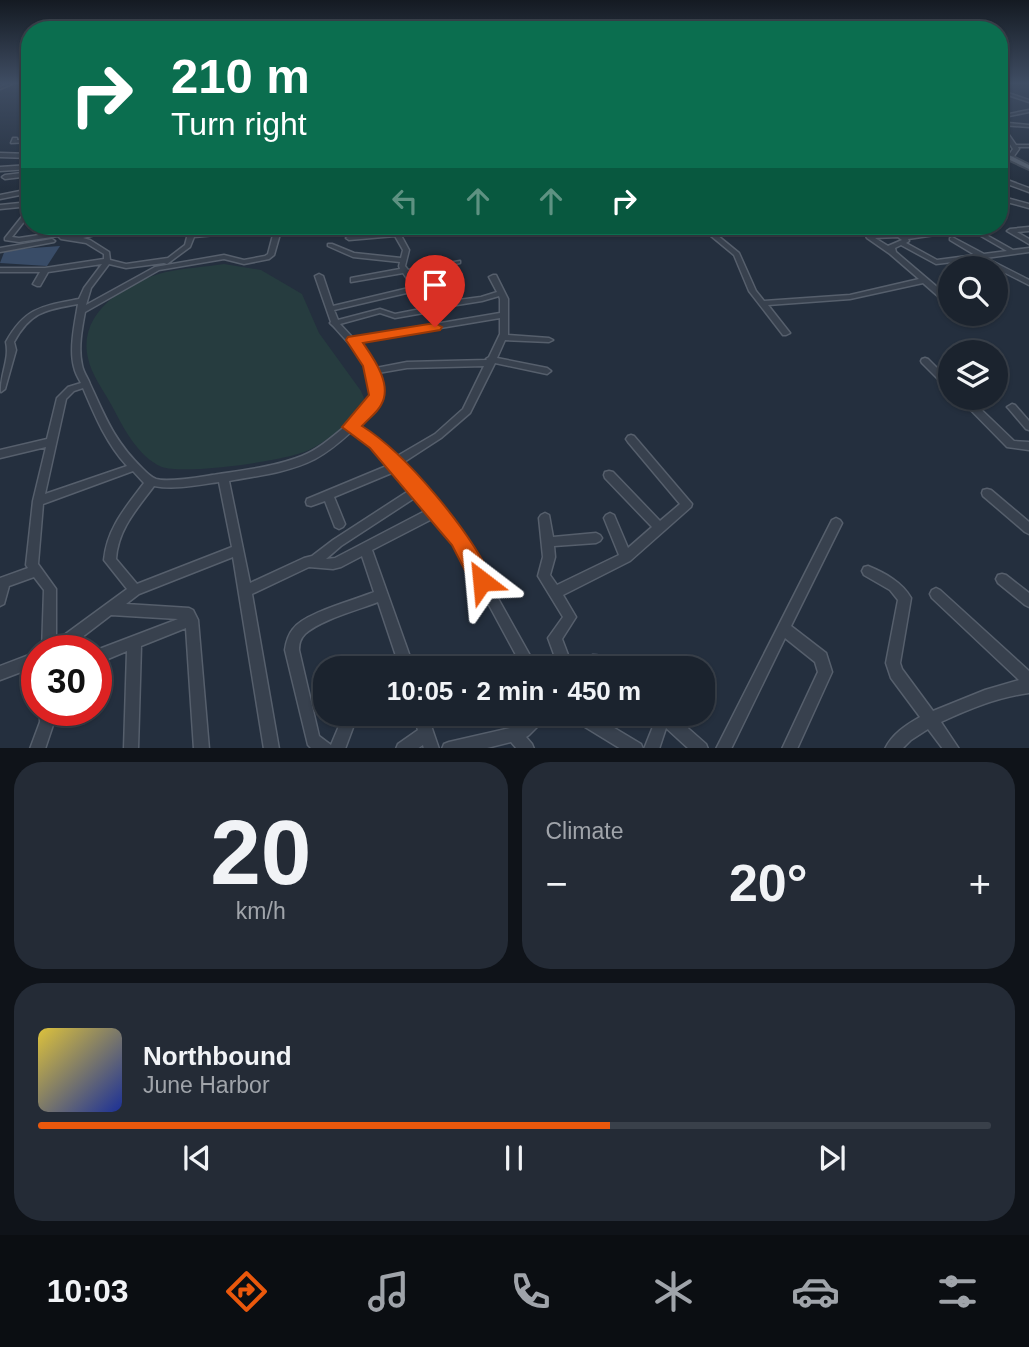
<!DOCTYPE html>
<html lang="en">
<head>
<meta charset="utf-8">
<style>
  :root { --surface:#1b232e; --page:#242b36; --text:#f1f3f6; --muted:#a0a4aa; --line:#39404a; --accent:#ea580c }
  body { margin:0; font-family:Helvetica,sans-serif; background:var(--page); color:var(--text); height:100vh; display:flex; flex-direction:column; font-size:26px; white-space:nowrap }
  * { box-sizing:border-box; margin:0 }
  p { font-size:23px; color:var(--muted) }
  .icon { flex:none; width:38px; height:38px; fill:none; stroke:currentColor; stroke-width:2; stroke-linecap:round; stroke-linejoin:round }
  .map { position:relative; height:748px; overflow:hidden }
  .sheet { display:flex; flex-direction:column; gap:14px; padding:14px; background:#0f1319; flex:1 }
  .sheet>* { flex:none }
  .banner { position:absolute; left:21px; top:21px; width:987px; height:214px; border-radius:28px; box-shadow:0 2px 5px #0004,0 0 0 2px var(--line); background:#0b6e4f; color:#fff; overflow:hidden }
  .fabs { position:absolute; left:938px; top:256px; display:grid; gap:14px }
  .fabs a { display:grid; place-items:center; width:70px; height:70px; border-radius:50%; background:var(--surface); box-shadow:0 2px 5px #0004,0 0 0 2px var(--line); font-size:35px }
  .speed { position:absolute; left:21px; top:635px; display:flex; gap:14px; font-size:35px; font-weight:700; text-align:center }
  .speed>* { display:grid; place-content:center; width:91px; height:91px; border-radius:50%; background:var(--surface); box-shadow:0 2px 5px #0004,0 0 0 2px var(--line); line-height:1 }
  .speed .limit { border:10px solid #d22; background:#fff; color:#111 }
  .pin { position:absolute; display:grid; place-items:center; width:60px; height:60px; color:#fff; margin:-72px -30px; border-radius:50% 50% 50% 0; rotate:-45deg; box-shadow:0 0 7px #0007 }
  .pin .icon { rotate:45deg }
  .me { position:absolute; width:77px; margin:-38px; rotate:331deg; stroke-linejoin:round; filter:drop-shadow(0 0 5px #0008) }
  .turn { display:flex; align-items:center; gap:24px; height:147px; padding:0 35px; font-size:32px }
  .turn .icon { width:91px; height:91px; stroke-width:2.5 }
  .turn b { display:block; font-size:49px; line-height:60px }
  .lanes { display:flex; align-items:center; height:66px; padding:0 35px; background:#0003; justify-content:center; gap:35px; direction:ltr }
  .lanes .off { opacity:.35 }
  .big { font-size:52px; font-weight:700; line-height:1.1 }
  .sheet .widget { flex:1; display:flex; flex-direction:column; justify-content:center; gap:10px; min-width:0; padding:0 24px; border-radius:28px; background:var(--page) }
  .sheet .dial { align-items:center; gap:0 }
  .dial b { font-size:91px; line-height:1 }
  .song { display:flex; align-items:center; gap:21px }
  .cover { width:84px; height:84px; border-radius:10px; background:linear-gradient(135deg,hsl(50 70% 55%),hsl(230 70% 35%)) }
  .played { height:7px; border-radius:4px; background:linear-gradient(90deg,var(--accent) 60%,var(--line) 60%) }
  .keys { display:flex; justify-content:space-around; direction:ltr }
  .heat { display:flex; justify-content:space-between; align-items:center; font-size:38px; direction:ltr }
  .sheet .tiles { flex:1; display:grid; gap:14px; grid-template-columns:1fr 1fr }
  .widget:last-child { grid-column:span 2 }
  .trip { position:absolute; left:313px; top:656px; width:402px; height:70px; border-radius:28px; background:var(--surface); box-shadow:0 2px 5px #0004,0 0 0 2px var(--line); font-weight:700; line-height:70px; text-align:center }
  .dock { display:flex; height:112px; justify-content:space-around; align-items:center; background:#0b0e12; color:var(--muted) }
  .dock .icon { width:49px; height:49px }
  .dock .on { color:var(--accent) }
  .dock b { font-size:32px; color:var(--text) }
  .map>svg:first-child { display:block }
  .green { fill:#263c3f }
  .water { fill:#394c67 }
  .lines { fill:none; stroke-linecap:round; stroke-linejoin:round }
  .minor-casing { stroke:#565f6c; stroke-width:3 }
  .major-casing { stroke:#414a57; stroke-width:4 }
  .minor { fill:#38414e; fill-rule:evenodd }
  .major { fill:#56606e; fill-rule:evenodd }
  .route { fill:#ea580c; stroke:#983908; stroke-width:2 }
</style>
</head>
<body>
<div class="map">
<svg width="1029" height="749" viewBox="0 0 1029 749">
  <rect width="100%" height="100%" fill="#242f3e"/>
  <path class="green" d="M224 264 261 270 302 294 319 333 361 391 366 403C351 421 330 440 309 450 286 461 185 475 162 467 138 457 123 427 112 406 104 391 91 374 88 358 77 312 128 281 166 272 184 268 205 267 224 264Z"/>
  <polygon class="water" points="60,246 47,266 0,263 5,250"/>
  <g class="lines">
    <g class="minor-casing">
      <g id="minor">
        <polygon points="7,84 12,84 0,89 0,87"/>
        <polygon points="999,90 1029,100 1029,102 999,92"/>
        <polygon points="1029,110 1029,112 999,118 999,116"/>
        <polygon points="999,122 1029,125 1029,127 1002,125 1016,145 1029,145 1029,147 1018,147 1019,149 1014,156 1010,156 1009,155 1013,149 999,127"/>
        <polygon points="13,138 17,138 17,140 30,140 30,142 11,143"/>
        <polygon points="0,153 30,154 30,158 0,157"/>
        <polygon points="30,165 30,169 0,171 0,167"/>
        <polygon points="30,172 30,176 5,179 2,177 5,175"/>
        <polygon points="999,177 1029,188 1029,192 999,181"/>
        <polygon points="30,189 30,193 0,199 0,195"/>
        <polygon points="999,196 1029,204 1029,208 999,200"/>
        <polygon points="30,202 30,206 0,209 0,205"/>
        <path d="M30 208V214L12 237 19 238 59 232 60 226H66L64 236 77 237 78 236 107 229 110 226H144L141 228 114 229 111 231 83 238 90 240 109 252 110 260 126 264 168 258 185 245 190 226H196L195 233 265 226 266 230 280 234 274 255 269 259 244 264 224 259 159 270 85 312C82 328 78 348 82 365 83 372 88 378 90 384 106 419 115 442 143 469 147 473 151 477 156 479 170 483 204 476 219 474 246 470 277 466 302 456 317 450 330 439 342 429 352 421 365 410 371 398 380 377 357 352 344 338 339 333 335 327 330 323L331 322 315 276 319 274 323 276 333 306 413 287 403 273 351 282V278L400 269 399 266 400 262 353 257 328 246V244H332L354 253 401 258 403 250 395 236 349 240 346 238 349 236 393 232 390 226H396L409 250 405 266 408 270 460 261V263L411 273 420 286 436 303 481 297 497 292 489 277 493 275H496L508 299V335L549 338 553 340 549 342 505 340 497 358 547 368 551 371 547 374 495 363 470 413 441 438 401 464 402 467 419 486 422 487 423 491 463 536 537 668H523L455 542 434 518 372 550 414 668H400L378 602C358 610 320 620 305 634 300 639 299 644 299 650L319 736 331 745 344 714H358L345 749H312L308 745 285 650C286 643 288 635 293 629 304 613 355 600 374 592L362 556 341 567 333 569 309 567 252 594 279 749H264L233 557 139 594 126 604 189 608 193 610 198 620 209 749H194L186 628 141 646 138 749H124L127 651 96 664V651H94L178 619 111 615 64 651H42L44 590 34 577 9 586 4 604 0 606V578L28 568 26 565 33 501 46 447 0 458V450L47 439 57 398 68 387 81 383C78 378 75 372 74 367 69 349 75 322 78 304 46 310 31 311 14 342L16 350 5 389 1 392C0 374 10 359 6 342 25 307 43 306 79 299L84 288 102 264 48 272 40 286H37L33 284 40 272H0V268H45L104 259V254L86 243 61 239 58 236 19 242 5 240V238L28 209ZM260 231 273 235 268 254 265 256 244 260 224 255 155 267 86 305 91 288 109 264 126 268 164 263 167 264 190 247 194 237ZM415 291 431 307 395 314 380 309 338 320 334 310ZM499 296 500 299V313L353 338 340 324 380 313 395 318 435 311H438V308L482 301ZM500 318V334L489 357 486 359 487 360 407 362 376 368 367 353 357 342ZM484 366 463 409 435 434 394 458 380 441 357 427C374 411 387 397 378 373L407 368ZM83 388C95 416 106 443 127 466L45 494 66 399 74 391ZM351 432 372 447 389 465 307 499 306 502 307 505 311 506 325 501 335 527 339 529 343 527 345 524 334 497 394 472 410 490 333 540 312 556 304 558 250 583 229 481C257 476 290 472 315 459 328 452 340 442 351 432ZM133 471 144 483C126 507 107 528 104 560L127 589 56 641V589L38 564 43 504ZM219 482 232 547 137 584 116 559C118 529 137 509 154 486 175 490 198 485 219 482ZM416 497 427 510 335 558 326 559 341 546Z"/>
        <polygon points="286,226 292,226 292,227 289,229 287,228"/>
        <path d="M565 226H580C574 229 559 232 553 229Z"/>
        <path d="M699 226H706L739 253 756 291 764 301 850 295 919 279 890 254 867 238 866 236 855 228V226H859L871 234 894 233 887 226H893L904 236 944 231V233L942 234 908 239 909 241 906 243 937 260 975 255 950 240V238L952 237 984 254 1007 251 969 229 974 228 1013 250 1029 248V252L986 258 1029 280V285L978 259 936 264 901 245 895 248 896 252 950 298V304H947L923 283 850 299 768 305 790 333 786 335H783L749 291 734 255ZM898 237 902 240 888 246 875 238Z"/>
        <polygon points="1029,227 1029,231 1017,232 1029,239 1029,244 1007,231 1010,229"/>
        <polygon points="52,239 55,241 54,242 0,252 0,248"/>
        <polygon points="925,358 928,359 950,381 950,389 947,388 922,363 921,361 922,359"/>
        <polygon points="958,397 968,397 1014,441 1029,442 1029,450 1007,447"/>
        <polygon points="1012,404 1015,405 1029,421 1029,430 1026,429 1009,409 1007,407"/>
        <polygon points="631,435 634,436 692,504 691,507 630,561 563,595 576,617 562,639 573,668 559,668 548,638 563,617 538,576 543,557 539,518 541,515 545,513 549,515 553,537 596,533 600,535 602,538 600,541 596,543 554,546 555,557 550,575 557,585 619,555 604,518 606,515 610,513 614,515 628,548 652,527 605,478 604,475 605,472 609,471 613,472 660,521 680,504 628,442 626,439 628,436"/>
        <polygon points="987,489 991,490 1029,522 1029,534 1025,532 983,496 982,493 983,490"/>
        <polygon points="836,518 840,520 842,523 791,626 826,653 832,672 797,749 782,749 818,672 815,662 785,638 731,749 716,749 832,520"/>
        <path d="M868 566C885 573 902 582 911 598L900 663 902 669 933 711 985 690 1019 680 932 598 930 594 932 590 936 588 940 590 1029 671V693C998 697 969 709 941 722L959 749H943L928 729 911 740 902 749H885C892 734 906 725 920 717L891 678 886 663 898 600 890 590 864 575 862 571 864 567Z"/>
        <polygon points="1002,574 1006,575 1029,593 1029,607 1025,605 998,583 996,579 998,575"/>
        <polygon points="37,652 37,666 0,680 0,666"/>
        <path d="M593 655C602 655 613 659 616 668H576C579 661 585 658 593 655Z"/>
        <polygon points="40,710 54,710 54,722 45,749 30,749 40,722"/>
        <polygon points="413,714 427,714 439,749 424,749 423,745 417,749 396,749 398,744 418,730"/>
        <polygon points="530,714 547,714 545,719 529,735 526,737 532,744 534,749 517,749 511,742 483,749 442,749 444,744 449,742 514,727 519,725"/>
        <polygon points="570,714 591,714 641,744 643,749 621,749 572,719"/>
        <polygon points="654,714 672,714 706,744 708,749 689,749 666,728 659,749 644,749 656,719"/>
      </g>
    </g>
    <g class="major-casing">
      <polygon id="major" points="999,150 1029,165 1029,169 999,155"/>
    </g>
    <use href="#minor" class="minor"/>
    <use href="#major" class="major"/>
  </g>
  <linearGradient id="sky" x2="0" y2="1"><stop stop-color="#141a22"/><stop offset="0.44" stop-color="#3f4d63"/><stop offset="1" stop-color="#3f4d63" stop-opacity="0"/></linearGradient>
  <rect width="1029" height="189" fill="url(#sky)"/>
  <path class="route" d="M435 323 442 327 440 330 363 343C374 359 393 385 381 405 377 413 368 419 362 426 407 454 471 532 493 581L490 588 482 591 474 588 452 545 440 531 370 448 342 427 369 395 363 366 346 340 348 337Z"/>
</svg>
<div class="fabs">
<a><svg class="icon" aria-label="search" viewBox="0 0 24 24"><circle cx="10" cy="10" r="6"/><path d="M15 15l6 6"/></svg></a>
<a><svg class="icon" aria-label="layers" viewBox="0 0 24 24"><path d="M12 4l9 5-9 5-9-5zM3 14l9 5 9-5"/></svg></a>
</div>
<div class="speed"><div class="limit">30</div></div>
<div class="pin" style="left:435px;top:327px;background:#d93025"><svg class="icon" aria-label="arrive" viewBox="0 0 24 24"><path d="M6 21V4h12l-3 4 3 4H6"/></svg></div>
<svg class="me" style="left:482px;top:581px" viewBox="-20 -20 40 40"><path d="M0-17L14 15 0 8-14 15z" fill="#ea580c" stroke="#fff" stroke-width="4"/></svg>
<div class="trip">10:05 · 2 min · 450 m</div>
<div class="banner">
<div class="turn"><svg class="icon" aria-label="right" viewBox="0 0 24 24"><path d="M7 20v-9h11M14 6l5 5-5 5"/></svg><div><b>210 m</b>Turn right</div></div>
<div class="lanes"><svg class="icon off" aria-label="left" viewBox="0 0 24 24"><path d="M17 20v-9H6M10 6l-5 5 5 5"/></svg><svg class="icon off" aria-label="ahead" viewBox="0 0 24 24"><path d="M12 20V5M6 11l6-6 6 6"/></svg><svg class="icon off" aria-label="ahead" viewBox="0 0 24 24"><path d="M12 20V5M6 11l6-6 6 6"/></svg><svg class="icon" aria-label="right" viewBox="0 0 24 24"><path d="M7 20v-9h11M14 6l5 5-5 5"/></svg></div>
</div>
</div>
<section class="sheet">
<div class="tiles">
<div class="widget dial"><b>20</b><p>km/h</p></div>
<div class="widget"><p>Climate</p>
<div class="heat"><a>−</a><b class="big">20°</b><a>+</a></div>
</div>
<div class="widget">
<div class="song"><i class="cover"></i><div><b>Northbound</b><p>June Harbor</p></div></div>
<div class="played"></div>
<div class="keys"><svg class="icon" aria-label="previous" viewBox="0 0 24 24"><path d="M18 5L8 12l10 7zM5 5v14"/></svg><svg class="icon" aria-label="pause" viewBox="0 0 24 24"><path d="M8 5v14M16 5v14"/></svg><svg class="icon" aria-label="next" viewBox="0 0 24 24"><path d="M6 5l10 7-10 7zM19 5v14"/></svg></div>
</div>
</div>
</section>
<nav class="dock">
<b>10:03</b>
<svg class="icon on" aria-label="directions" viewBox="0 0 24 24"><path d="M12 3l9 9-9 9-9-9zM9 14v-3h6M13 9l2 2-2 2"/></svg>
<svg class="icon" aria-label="music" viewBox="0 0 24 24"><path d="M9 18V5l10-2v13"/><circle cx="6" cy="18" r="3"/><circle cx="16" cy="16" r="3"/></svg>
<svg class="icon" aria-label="phone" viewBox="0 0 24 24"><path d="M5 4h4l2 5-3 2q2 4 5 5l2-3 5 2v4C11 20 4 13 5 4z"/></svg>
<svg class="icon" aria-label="climate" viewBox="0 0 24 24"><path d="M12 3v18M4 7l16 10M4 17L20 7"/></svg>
<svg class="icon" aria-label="car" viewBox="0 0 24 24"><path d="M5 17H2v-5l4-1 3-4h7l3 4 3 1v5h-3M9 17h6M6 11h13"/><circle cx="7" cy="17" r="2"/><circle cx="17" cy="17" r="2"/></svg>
<svg class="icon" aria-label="filters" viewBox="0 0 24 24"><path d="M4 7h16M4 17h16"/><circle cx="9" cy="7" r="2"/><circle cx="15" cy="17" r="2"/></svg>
</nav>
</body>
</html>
